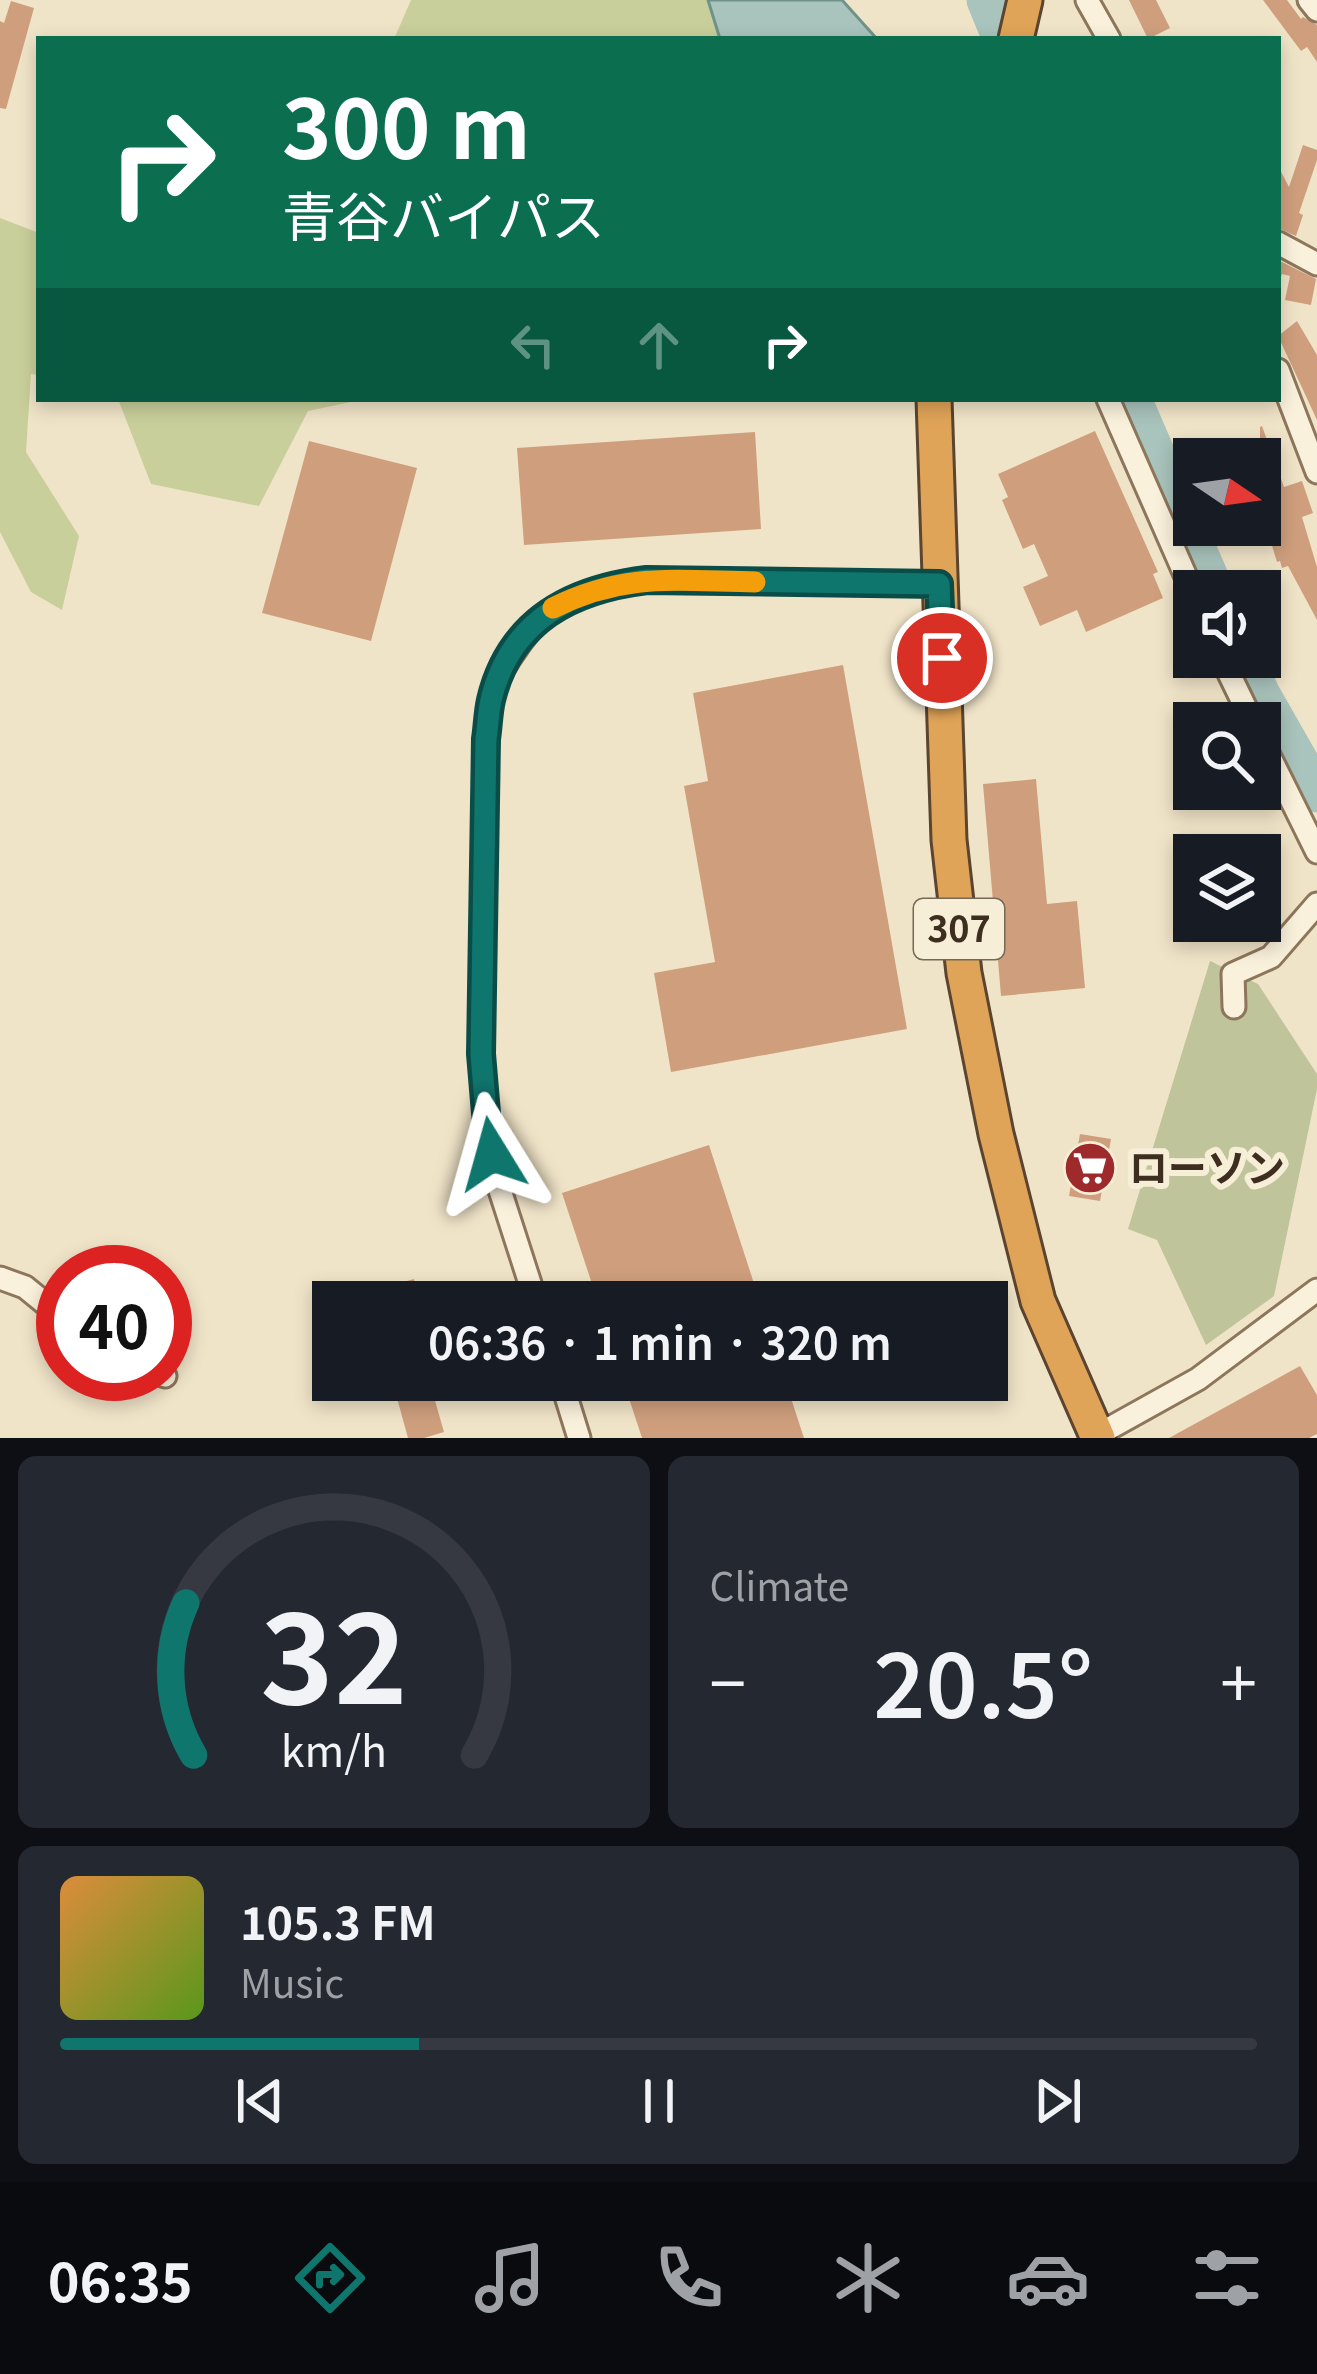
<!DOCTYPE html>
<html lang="en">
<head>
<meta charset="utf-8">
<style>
  :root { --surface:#171b24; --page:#242831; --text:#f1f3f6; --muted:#9ea1a6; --line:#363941; --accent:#0f766e }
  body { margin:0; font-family:Georgia,"Noto Sans JP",serif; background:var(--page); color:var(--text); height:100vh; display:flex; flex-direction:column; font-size:45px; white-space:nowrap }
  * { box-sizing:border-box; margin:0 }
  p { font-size:39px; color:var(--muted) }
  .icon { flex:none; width:66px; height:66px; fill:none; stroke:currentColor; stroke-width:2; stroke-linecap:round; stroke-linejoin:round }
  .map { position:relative; height:1438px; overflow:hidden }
  .side { display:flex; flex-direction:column; gap:18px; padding:18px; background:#0d0f14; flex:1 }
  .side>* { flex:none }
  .top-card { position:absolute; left:36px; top:36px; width:1245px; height:366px; border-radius:0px; box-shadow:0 6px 18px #0003; background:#0b6e4f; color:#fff; overflow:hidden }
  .needle { width:78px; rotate:103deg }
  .controls { position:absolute; left:1173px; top:438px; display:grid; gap:24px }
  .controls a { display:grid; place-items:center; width:108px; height:108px; border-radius:0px; background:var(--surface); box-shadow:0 6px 18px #0003; font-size:60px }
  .speed { position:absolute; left:36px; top:1245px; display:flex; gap:24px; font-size:60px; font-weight:700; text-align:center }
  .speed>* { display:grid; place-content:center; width:156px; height:156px; border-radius:50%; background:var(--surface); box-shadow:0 6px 18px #0003; line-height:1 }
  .speed .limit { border:18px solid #d22; background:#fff; color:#111 }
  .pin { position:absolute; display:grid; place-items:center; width:102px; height:102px; color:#fff; margin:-51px; border:6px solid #fff; border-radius:50%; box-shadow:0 3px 12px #0007 }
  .me { position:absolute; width:132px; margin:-66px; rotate:352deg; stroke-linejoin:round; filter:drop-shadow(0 0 9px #0008) }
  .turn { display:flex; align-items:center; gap:42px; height:252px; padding:0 48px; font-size:54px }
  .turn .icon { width:156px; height:156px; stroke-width:2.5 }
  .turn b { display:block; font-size:84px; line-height:102px }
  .lanes { display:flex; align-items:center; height:114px; padding:0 48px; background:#0003; justify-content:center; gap:60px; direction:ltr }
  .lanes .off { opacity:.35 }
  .big { font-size:90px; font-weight:600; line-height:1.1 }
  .side .card { flex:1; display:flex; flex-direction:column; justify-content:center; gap:18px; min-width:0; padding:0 42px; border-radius:18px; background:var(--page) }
  .side .dial { align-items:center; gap:0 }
  .dial svg { height:312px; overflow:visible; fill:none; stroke:var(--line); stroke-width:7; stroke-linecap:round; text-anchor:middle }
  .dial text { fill:var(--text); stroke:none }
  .song { display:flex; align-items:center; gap:36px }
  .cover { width:144px; height:144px; border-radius:18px; background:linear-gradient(135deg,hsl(30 70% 55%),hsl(90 70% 35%)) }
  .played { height:12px; border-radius:6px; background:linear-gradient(90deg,var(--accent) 30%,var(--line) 30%) }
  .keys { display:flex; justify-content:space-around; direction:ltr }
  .heat { display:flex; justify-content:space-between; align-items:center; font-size:66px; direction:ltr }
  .side .tiles { flex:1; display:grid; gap:18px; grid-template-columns:1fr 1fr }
  .card:last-child { grid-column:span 2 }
  .trip { position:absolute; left:312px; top:1281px; width:696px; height:120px; border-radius:0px; background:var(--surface); box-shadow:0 6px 18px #0003; font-weight:600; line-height:120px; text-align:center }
  .menu { display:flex; height:192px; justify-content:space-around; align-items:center; background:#090b0e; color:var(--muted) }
  .menu .icon { width:84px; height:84px }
  .menu .current { color:var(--accent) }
  .menu b { font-size:54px; color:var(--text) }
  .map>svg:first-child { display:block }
  .green { fill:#c9cf9b }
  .cemetery { fill:#bfc49a }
  .water { fill:#a9c4bc; stroke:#6f938a; stroke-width:3 }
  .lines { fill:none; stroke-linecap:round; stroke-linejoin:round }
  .river { stroke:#a9c4bc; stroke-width:39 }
  .building { fill:#cf9f7d }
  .minor-casing { stroke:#8d765c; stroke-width:27 }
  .highway-casing { stroke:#5b4430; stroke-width:39 }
  .minor { stroke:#faf1dc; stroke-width:21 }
  .highway { stroke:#e0a458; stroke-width:33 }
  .route-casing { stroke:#0a4d48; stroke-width:30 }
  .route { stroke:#0f766e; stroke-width:21 }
  .slow { stroke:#f59e0b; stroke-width:21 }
  .labels { text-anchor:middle; stroke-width:12; stroke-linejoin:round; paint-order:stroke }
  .shield { fill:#f7eed8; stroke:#756857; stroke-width:3 }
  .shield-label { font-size:36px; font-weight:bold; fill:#3d2e20 }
  .poi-label { font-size:39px; font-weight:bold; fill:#3d2e20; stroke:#f7eed8; text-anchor:start }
</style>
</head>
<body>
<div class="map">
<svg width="1317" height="1438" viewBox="0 0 1317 1438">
  <rect width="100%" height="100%" fill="#f0e4c8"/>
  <g class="green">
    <polygon points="411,0 708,0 720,39 394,39"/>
    <polygon points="0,218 39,233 39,375 31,374 26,452 79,536 62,610 31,592 0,532"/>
    <polygon points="118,399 365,399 308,411 259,506 151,484"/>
  </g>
  <polygon class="cemetery" points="1210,961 1258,984 1317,1074 1317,1089 1274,1296 1206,1345 1157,1240 1128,1229"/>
  <polygon class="water" points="708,0 842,0 877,39 720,39"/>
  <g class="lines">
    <g class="river">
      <polyline points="986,0 1002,39"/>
      <polyline points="1132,399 1215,591"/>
      <polyline points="1245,657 1260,693 1317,793"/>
    </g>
  </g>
  <g class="building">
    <polygon points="1129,0 1156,0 1170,28 1148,39"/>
    <polygon points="1263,0 1287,0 1301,19 1303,17 1317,25 1317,62 1307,47 1301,51"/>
    <polygon points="11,1 34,8 6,109 0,108 0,21 4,23"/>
    <polygon points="1303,145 1317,150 1317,160 1299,213 1303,215 1296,236 1278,228 1278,166 1289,187"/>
    <polygon points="1278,260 1316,279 1311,305 1285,300 1290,276 1282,274 1280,279 1278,279"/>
    <polygon points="1297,321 1317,355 1317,420 1278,336"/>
    <polygon points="1262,426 1284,487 1302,481 1313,513 1302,517 1317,567 1317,620 1288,566 1282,568 1280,561 1277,562 1267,529 1264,531 1260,521 1260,427"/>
    <polygon points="1095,431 1158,572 1153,574 1163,598 1086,632 1077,610 1040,626 1023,587 1048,576 1034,544 1023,549 1002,500 1008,497 998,474"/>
    <polygon points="755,432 761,529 524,545 517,448"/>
    <polygon points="309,441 417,468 371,641 262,613"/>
    <polygon points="843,665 907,1029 671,1072 654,973 715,962 684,786 708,781 693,693"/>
    <polygon points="1036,779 1047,904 1077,901 1085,988 1001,996 983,784"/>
    <polygon points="1080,1134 1111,1139 1100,1201 1069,1196"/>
    <polygon points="709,1145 760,1302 598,1302 562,1193"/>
    <polygon points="414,1279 420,1302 352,1302 351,1297"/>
    <polygon points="1300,1366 1317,1395 1317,1434 1309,1438 1169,1438"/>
    <polygon points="392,1380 429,1380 444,1432 424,1438 408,1438"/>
    <polygon points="623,1380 785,1380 804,1438 642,1438"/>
  </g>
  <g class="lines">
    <g class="minor-casing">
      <g id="minor">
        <polyline points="1087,0 1109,39"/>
        <polyline points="1309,0 1317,10"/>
        <polyline points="1278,243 1317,264"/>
        <polyline points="1278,370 1317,472"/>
        <polyline points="1108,399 1194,595"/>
        <polyline points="1221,657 1253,723"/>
        <polyline points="1260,737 1317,852"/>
        <polyline points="1234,1007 1233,974 1271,957 1317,904"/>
        <polyline points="0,1278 25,1287 63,1318"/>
        <path d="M536 1302 498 1184 487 1125 481 1054 486 739C487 726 488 713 491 700 495 682 505 664 516 649 549 599 590 587 647 580L939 584"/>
        <polyline points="160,1374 165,1376"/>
        <polyline points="561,1380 579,1438"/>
        <polyline points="1092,1438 1198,1379 1317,1290"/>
      </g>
    </g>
    <g class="highway-casing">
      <g id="highway">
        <polyline points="1016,39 1025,0"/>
        <polyline points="934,399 949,840 964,973 996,1134 1038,1301 1098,1438"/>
      </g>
    </g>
    <use href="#minor" class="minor"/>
    <use href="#highway" class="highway"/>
  </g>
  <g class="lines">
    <g class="route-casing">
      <path id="route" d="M492 1154 487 1125 481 1054 486 739C488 726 488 713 491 700 510 620 572 589 647 580L939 584 942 658"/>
    </g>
    <use href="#route" class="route"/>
    <path class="slow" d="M553 608C625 572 677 581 755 582"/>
  </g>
  <defs>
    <g id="supermarket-disc" transform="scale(2.7)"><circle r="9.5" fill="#9e2a2b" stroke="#f7eed8"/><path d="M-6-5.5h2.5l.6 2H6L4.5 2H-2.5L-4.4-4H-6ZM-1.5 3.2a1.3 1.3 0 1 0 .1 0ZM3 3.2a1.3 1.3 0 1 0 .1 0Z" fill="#fff"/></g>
  </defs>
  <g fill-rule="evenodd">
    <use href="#supermarket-disc" x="1090" y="1168"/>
  </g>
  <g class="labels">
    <rect class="shield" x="914" y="899" width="90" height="60" rx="9"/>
    <g class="shield-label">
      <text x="959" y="942">307</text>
    </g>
    <g class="poi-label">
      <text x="1129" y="1182">ローソン</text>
    </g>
  </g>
</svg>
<div class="controls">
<a><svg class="needle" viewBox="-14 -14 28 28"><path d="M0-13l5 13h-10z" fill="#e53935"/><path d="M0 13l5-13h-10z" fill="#9ea1a6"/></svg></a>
<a><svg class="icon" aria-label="sound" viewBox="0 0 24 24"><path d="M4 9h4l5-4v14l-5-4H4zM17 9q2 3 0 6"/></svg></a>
<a><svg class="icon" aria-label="search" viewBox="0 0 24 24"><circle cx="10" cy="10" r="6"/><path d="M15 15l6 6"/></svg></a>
<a><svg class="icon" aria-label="layers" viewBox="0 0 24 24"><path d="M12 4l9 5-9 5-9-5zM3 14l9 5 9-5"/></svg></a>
</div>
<div class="speed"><div class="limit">40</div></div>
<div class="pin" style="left:942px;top:658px;background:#d93025"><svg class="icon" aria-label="arrive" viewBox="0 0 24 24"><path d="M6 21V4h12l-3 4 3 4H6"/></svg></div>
<svg class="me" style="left:492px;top:1154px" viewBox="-20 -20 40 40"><path d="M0-17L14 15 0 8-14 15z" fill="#0f766e" stroke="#fff" stroke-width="4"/></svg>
<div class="trip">06:36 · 1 min · 320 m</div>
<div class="top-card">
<div class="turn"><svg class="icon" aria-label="right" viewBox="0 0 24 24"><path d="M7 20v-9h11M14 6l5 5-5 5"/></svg><div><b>300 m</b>青谷バイパス</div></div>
<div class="lanes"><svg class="icon off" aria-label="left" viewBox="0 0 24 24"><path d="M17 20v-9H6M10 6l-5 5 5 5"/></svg><svg class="icon off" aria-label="ahead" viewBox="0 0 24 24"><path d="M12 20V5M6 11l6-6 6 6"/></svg><svg class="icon" aria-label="right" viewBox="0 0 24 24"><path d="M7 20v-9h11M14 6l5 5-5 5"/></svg></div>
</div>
</div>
<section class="side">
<div class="tiles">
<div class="card dial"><svg viewBox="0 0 100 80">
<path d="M14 69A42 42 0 1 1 86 69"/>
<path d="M14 69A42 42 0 0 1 12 30" stroke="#0f766e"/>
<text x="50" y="56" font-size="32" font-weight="700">32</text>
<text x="50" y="72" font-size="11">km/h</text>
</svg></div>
<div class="card"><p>Climate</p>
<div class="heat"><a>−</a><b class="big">20.5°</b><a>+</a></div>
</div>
<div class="card">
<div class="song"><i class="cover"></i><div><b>105.3 FM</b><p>Music</p></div></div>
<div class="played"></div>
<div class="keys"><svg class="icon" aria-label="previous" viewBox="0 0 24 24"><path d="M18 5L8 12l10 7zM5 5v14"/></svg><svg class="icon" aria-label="pause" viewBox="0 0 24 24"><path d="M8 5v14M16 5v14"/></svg><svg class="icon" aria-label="next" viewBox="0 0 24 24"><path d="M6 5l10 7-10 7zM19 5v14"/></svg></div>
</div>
</div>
</section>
<nav class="menu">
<b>06:35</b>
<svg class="icon current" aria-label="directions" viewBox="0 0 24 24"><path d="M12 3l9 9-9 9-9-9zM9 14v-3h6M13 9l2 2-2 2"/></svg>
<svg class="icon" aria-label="music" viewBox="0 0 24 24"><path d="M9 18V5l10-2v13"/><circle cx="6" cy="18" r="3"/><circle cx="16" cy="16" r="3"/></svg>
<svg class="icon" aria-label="phone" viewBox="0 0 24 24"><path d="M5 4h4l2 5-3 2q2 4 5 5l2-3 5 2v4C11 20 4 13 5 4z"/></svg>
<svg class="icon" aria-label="climate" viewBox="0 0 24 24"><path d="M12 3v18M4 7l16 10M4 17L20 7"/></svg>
<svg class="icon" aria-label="car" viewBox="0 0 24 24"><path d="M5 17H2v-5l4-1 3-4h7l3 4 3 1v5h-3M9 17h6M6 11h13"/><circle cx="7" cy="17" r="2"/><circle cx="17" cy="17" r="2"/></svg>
<svg class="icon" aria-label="filters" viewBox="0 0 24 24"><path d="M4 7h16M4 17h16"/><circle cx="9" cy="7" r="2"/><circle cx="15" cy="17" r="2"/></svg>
</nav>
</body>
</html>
